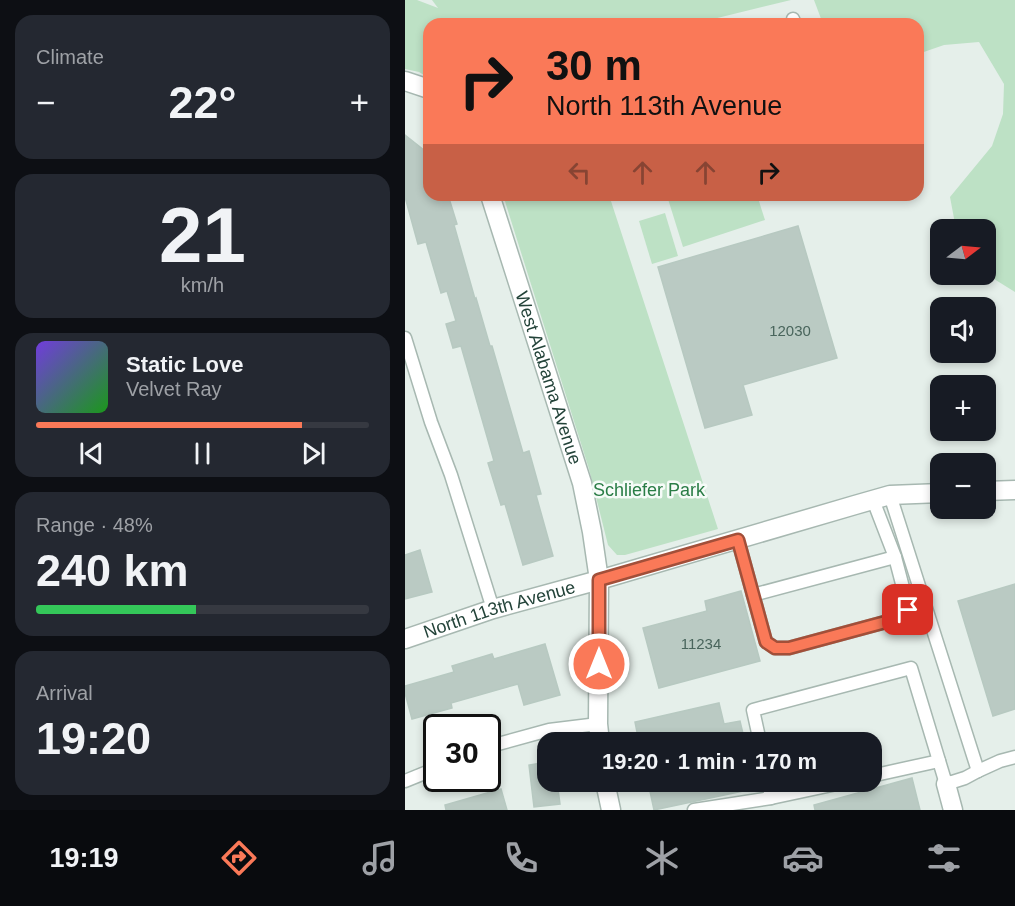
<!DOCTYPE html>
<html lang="en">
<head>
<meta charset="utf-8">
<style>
  :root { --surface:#171b24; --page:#242831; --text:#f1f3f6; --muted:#9ea1a6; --line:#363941; --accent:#fa7958 }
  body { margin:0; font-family:Helvetica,sans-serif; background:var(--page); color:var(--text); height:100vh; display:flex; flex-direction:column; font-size:22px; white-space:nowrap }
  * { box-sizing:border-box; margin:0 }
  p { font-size:20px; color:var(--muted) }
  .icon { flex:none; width:33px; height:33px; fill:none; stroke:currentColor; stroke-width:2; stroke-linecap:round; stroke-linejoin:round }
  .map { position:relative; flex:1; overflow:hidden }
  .panel { display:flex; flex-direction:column; gap:15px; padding:15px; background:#0d0f14; width:405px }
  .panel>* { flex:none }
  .hud { position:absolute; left:18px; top:18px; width:501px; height:183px; border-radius:18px; box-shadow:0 3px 9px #0003; background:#fa7958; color:#111; overflow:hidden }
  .needle { width:39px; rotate:74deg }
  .controls { position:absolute; left:525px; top:219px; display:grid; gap:12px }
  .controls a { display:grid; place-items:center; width:66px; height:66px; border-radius:12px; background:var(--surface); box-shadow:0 3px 9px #0003; font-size:30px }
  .speed { position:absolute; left:18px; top:714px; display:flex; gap:12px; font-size:30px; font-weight:700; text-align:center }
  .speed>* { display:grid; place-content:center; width:78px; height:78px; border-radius:50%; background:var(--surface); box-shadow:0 3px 9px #0003; line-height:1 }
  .speed .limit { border:3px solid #111; border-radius:9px; background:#fff; color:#111 }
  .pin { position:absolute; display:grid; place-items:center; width:51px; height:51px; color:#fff; margin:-26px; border-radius:12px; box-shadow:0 3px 9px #0006 }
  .me { position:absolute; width:66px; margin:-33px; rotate:0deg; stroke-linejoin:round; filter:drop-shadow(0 0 4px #0008) }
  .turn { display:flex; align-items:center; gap:21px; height:126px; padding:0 24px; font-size:27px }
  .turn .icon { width:78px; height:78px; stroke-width:2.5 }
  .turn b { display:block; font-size:42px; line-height:51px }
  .lanes { display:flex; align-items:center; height:57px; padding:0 24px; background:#0003; justify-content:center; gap:30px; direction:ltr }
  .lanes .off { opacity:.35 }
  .big { font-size:45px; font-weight:800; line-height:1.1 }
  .panel .tile { flex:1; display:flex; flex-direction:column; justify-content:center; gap:9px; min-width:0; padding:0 21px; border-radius:18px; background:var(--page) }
  .panel .dial { align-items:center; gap:0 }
  .dial b { font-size:78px; line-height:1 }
  .song { display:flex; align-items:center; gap:18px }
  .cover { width:72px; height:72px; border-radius:9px; background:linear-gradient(135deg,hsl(260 70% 55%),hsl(120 70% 35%)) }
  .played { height:6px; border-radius:3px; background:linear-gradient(90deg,var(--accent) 80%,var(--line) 80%) }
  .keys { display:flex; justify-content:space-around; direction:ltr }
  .heat { display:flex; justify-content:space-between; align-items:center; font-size:33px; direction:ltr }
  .charge { height:9px; border-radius:4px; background:linear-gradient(90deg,#34c759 48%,var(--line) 0) }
  .trip { position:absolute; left:132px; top:732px; width:345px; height:60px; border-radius:18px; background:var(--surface); box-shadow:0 3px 9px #0003; font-weight:800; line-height:60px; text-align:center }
  .tabs { display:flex; height:96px; justify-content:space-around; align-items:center; background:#090b0e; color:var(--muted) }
  .tabs .icon { width:42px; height:42px }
  .tabs .active { color:var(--accent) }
  .tabs b { font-size:27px; color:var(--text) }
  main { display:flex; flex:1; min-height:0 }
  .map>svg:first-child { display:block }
  .green { fill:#bde1c5 }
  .building { fill:#bacac3; stroke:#b7c9c1; stroke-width:1.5 }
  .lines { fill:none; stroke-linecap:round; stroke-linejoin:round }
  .service-casing { stroke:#a7b8b1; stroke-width:15 }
  .minor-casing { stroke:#a7b8b1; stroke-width:21 }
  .service { stroke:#fff; stroke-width:12 }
  .minor { stroke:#fff; stroke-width:18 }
  .route-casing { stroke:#a24f39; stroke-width:15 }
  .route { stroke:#fa7958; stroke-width:10 }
  .labels { text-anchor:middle; stroke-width:5; stroke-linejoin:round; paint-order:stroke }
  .number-label { font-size:15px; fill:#49655c }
  .street-label { font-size:18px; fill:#234339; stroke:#f6fbf8 }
  .park-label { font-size:18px; fill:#2a7d46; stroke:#f6fbf8 }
</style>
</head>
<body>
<main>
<section class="panel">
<div class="tile"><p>Climate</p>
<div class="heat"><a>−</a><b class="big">22°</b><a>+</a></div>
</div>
<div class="tile dial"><b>21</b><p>km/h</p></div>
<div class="tile">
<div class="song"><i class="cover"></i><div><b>Static Love</b><p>Velvet Ray</p></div></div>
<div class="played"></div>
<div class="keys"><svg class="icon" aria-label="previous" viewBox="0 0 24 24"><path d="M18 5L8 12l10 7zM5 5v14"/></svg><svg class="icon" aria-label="pause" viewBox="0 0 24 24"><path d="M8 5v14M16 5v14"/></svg><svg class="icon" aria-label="next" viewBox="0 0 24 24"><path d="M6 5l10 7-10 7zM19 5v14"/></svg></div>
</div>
<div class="tile"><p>Range · 48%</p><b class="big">240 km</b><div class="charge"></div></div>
<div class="tile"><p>Arrival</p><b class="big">19:20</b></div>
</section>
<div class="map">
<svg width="610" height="810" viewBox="0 0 610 810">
  <rect width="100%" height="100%" fill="#e5efea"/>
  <g class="green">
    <polygon points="0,0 12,0 33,8 27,0 386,0 288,24 24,24 24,78 14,72 0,69"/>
    <polygon points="409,0 610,0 610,292 581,274 580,230 551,229 545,197 587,146 598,114 599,84 574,42 539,45 513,54 513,24 418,24"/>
    <polygon points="98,195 204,195 313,529 220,555 212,555 203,545 184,469"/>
    <polygon points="276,195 352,195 360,220 278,247 263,199"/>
    <polygon points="260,213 273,256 247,264 234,221"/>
  </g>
  <g class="building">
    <polygon points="0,135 24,154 24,195 43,195 52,224 49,225 70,299 71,298 85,346 87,346 118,453 124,451 136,494 131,495 148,556 118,565 100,504 96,505 83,463 89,461 56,346 48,348 41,324 51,321 42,291 36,293 21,242 13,244 0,197"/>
    <polygon points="393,226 432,358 338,385 347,415 300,428 253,267"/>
    <polygon points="15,550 27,592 0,599 0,555"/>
    <polygon points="610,584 610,709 588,716 553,601"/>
    <polygon points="336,591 355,661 254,688 238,628 302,611 300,601"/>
    <polygon points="140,644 155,695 119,705 113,684 46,703 47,708 7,719 0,693 0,686 49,672 47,666 87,654 89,659"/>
    <polygon points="314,703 319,724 335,721 340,742 234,742 230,722"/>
    <polygon points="142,762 142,782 152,782 155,804 129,807 124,765"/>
    <polygon points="507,778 515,810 410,810 409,805"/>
    <polygon points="243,782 347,782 348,789 249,810"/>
    <polygon points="96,789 102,810 41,810 40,805"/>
  </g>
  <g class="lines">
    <g class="service-casing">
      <g id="service">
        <polyline points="388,19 390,24"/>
        <polyline points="0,338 26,422 46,475 88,609"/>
        <polyline points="485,495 573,771 595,761 610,757"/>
        <polyline points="333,540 361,642 370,648 384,648 499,617 503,610 500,595 490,557 468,500"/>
        <polyline points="348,595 490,557"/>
        <polyline points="355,742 348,710 506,668 541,784 560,778 573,771"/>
        <polyline points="82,747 144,730 193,724"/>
        <polyline points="466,776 534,761"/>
        <polyline points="0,781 32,768"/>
        <polyline points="363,782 366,798 441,782"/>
        <polyline points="289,810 366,798"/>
      </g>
    </g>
    <g class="minor-casing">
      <g id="minor">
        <polyline points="0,81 24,89"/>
        <path id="s1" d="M85 195 177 483 187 532 194 580 193 724 195 742"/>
        <polyline points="580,491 610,490"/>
        <path id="s2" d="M0 639 88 609 194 580 450 505 485 495 536 493"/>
        <polyline points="200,782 206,810"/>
        <polyline points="541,784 548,810"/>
      </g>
    </g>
    <use href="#service" class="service"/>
    <use href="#minor" class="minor"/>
  </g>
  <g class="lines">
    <g class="route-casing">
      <polyline id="route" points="194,664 194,580 333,540 361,642 370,648 384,648 499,617 503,610"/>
    </g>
    <use href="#route" class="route"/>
  </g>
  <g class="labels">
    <g class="number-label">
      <text x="385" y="336">12030</text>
      <text x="296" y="649">11234</text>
    </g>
    <g class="street-label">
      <text dy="6" stroke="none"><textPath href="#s1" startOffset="192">West Alabama Avenue</textPath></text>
      <text dy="6" stroke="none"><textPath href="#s2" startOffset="99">North 113th Avenue</textPath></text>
    </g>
    <g class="park-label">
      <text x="244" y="496">Schliefer Park</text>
    </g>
  </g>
</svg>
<div class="controls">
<a><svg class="needle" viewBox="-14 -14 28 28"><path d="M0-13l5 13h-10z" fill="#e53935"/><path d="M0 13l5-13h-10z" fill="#9ea1a6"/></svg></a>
<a><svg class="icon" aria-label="sound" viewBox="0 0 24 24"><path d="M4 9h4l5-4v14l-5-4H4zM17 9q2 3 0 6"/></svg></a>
<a>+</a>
<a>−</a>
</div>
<div class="speed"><div class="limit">30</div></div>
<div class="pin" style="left:503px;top:610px;background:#d93025"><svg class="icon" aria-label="arrive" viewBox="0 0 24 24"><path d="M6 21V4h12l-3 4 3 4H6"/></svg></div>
<svg class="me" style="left:194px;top:664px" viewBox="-20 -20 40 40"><circle r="17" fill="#fa7958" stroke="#fff" stroke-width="3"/><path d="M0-11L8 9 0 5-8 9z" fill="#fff"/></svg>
<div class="trip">19:20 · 1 min · 170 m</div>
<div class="hud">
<div class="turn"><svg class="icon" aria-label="right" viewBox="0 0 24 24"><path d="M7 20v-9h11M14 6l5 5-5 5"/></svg><div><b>30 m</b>North 113th Avenue</div></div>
<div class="lanes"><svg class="icon off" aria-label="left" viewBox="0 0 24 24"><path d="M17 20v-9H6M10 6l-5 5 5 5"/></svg><svg class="icon off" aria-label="ahead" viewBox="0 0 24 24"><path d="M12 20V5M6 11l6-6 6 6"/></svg><svg class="icon off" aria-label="ahead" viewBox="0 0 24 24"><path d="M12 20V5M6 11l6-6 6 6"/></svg><svg class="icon" aria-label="right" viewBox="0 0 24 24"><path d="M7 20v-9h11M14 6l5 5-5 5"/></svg></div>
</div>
</div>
</main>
<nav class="tabs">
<b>19:19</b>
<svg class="icon active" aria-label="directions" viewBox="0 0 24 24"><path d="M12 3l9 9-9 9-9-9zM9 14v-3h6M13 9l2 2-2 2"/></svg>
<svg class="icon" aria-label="music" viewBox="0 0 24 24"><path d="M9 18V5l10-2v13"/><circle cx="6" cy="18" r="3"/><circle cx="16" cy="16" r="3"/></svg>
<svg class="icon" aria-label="phone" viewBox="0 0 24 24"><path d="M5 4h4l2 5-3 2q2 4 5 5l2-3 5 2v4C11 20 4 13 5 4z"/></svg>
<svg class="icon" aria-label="climate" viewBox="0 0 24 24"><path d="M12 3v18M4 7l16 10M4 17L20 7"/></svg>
<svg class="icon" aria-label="car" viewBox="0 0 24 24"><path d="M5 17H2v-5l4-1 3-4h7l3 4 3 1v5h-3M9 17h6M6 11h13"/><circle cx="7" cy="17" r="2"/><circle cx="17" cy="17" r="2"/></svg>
<svg class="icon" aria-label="filters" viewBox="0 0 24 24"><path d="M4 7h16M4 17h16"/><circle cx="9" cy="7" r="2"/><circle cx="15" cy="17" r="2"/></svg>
</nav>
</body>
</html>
